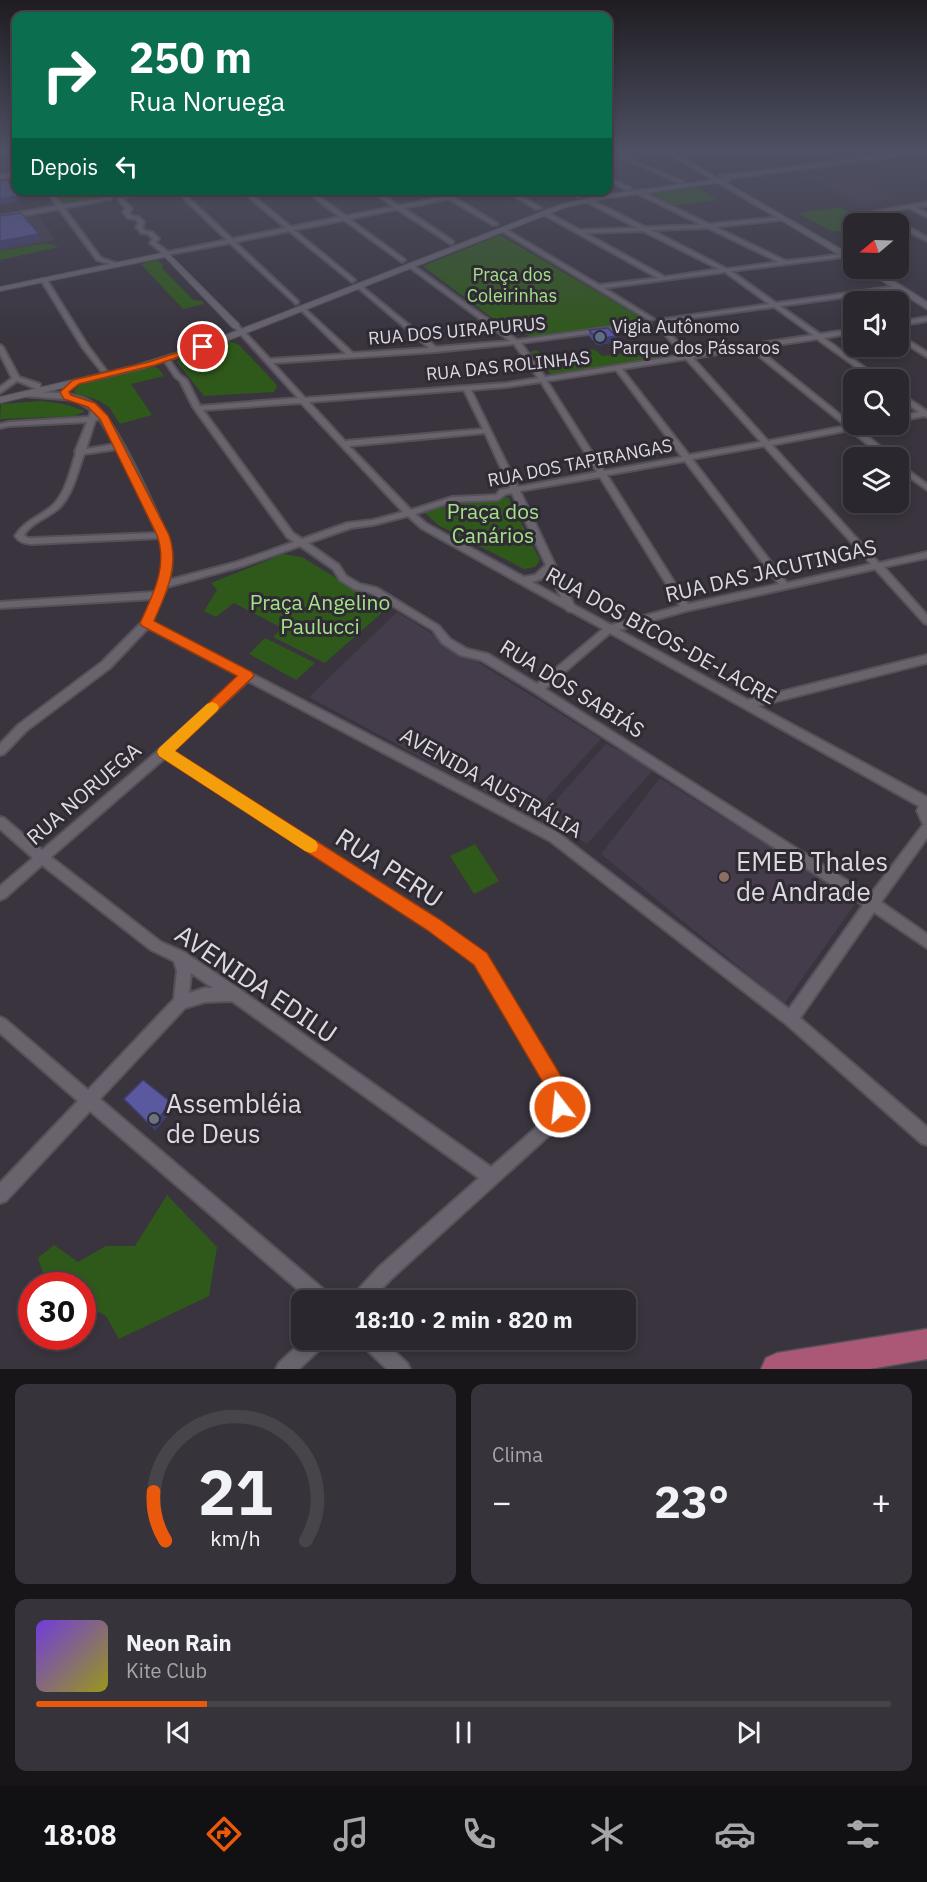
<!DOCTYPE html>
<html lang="pt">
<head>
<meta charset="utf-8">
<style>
  :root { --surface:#2b272e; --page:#37333a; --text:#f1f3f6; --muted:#a6a5aa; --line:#47444a; --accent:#ea580c }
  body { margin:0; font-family:"IBM Plex Sans",sans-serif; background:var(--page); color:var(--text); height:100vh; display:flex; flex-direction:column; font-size:22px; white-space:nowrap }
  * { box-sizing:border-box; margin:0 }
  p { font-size:20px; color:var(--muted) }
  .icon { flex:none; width:33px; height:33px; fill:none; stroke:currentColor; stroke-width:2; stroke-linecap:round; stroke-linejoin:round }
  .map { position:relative; height:1369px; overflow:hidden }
  .details { display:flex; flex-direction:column; gap:15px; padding:15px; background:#181519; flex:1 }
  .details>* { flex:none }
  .hud { position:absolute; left:12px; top:12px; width:600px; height:183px; border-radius:12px; box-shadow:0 3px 9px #0003,0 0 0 2px var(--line); background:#0b6e4f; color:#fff; overflow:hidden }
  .needle { width:39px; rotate:251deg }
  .buttons { position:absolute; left:843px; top:213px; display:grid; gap:12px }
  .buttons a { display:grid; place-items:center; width:66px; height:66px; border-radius:12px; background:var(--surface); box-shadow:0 3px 9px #0003,0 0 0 2px var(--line); font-size:30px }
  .speed { position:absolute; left:18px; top:1272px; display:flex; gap:12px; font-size:30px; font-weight:700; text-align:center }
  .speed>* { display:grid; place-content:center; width:78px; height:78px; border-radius:50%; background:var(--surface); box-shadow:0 3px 9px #0003,0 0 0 2px var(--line); line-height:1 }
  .speed .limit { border:9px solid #d22; background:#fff; color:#111 }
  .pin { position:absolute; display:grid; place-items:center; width:51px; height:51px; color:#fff; margin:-26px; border:3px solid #fff; border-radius:50%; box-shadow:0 2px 6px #0007 }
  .me { position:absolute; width:66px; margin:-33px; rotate:344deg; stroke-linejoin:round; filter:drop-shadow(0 0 4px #0008) }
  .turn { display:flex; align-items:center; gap:21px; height:126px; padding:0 18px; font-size:27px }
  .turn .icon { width:78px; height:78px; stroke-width:2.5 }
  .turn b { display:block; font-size:42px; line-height:51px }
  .then { display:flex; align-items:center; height:57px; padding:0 18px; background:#0003; gap:12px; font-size:22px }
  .big { font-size:45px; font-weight:700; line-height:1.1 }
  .details .card { flex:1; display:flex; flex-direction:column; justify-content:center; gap:9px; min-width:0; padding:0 21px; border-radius:12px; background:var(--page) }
  .details .dial { align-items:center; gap:0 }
  .dial svg { height:156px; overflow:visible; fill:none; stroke:var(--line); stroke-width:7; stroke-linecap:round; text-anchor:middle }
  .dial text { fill:var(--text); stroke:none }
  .song { display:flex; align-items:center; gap:18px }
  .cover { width:72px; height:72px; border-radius:9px; background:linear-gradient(135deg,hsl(260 70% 55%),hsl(60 70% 35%)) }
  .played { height:6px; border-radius:3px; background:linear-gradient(90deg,var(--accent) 20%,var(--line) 20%) }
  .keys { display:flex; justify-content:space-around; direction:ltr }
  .heat { display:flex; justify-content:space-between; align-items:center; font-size:33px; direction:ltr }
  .details .tiles { flex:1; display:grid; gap:15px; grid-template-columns:1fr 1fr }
  .card:last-child { grid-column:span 2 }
  .trip { position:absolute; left:291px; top:1290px; width:345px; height:60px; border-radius:12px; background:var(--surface); box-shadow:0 3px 9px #0003,0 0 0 2px var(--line); font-weight:700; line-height:60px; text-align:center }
  .tabs { display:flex; height:96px; justify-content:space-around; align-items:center; background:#111012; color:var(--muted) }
  .tabs .icon { width:42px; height:42px }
  .tabs .current { color:var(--accent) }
  .tabs b { font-size:27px; color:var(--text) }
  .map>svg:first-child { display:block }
  .built { fill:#443c4b }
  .green { fill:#2f591a }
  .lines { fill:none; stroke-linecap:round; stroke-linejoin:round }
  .stream { stroke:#5b9faa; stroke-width:1.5 }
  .minor-casing { stroke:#555158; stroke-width:4 }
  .tertiary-casing { stroke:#555158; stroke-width:2 }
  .secondary-casing { stroke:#555158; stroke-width:3 }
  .primary-casing { stroke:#555158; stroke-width:3 }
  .minor { fill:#69636e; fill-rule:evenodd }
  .tertiary { fill:#69636e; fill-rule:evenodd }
  .secondary { fill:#69636e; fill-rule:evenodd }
  .primary { fill:#aa5876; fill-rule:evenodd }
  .wall { fill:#4d4c89 }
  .shaded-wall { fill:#3f3e6f }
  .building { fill:#5a589f; stroke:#3f3e6f; stroke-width:1.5 }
  .route { fill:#ea580c; stroke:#983908; stroke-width:1.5 }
  .slow { fill:#f59e0b }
  .service-dot { fill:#5c6f8a; stroke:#2f2a33; stroke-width:2 }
  .education-dot { fill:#8d6e63; stroke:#2f2a33; stroke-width:2 }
  .worship-dot { fill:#6b7280; stroke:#2f2a33; stroke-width:2 }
  .labels { text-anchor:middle; stroke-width:6; stroke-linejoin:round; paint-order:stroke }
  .far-park-label { font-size:18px; fill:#a1e386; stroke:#2f2a33 }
  .far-poi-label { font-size:18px; fill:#dcd9df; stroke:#2f2a33; text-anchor:start }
  .far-street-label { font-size:18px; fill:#dcd9df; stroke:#2f2a33 }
  .park-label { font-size:21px; fill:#a1e386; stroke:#2f2a33 }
  .street-label { font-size:21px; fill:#dcd9df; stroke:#2f2a33 }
  .near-poi-label { font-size:26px; fill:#dcd9df; stroke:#2f2a33; text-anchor:start }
  .near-street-label { font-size:26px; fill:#dcd9df; stroke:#2f2a33 }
</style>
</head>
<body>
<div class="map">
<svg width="927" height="1369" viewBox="0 0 927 1369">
  <rect width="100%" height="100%" fill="#39343e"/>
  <g class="built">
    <polygon points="806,170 835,184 862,180 897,198 858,203 798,171"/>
    <polygon points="38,215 56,240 0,251 0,221"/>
    <polygon points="397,612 601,739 530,816 309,697"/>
    <polygon points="606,744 655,768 587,844 542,816"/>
    <polygon points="660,778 857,901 784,1004 601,854"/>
  </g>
  <g class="green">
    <polygon points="697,187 718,200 672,206 650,193"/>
    <polygon points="60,190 104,191 108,195 106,197 63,205 53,192"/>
    <polygon points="840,207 869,223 854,224 853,231 832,231 797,213"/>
    <polygon points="500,235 640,317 636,323 531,337 491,317 423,266"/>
    <polygon points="47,243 59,247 0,260 0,251"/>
    <polygon points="157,260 163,265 162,268 193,300 202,301 204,304 183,309 141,264"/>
    <polygon points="229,341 239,345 274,382 277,386 274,392 204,396 177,362 179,359"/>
    <polygon points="589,349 597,351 602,356 647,351 673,355 655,361 551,374 543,363 530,352 536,350 544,356 547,362 572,359 556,354 579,355 579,351"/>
    <polygon points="154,367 158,368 164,376 131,384 152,415 120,424 109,407 98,400 75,393 74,391 79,385"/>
    <polygon points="41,401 64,404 85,411 75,416 0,419 1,404"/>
    <polygon points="508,497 540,560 535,567 524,569 438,525 421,509"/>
    <polygon points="283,554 302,557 386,609 325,663 273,637 282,628 234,603 216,617 204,611 217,590 211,583"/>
    <polygon points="265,638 315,663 296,680 249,654"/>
    <polygon points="475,844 499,881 474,894 450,856"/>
    <polygon points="167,1195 217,1247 209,1296 119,1339 106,1316 83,1304 82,1286 47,1285 38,1258 54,1245 78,1262 106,1246 135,1246"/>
  </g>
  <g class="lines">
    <polyline class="stream" points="0,174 16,171"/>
    <g class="minor-casing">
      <g id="minor">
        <polygon points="608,151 612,151 683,182 679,183"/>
        <polygon points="920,151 927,151 927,152 732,178 720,176"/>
        <polygon points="608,177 631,188 631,189 627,190 608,180"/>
        <polygon points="46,190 51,190 62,205 113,197 111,199 64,208 101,258 115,263 115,265 97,260 59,209 0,220 0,216 57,206"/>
        <polygon points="146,190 159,190 125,197 123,196"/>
        <polygon points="175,190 180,190 232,239 286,228 240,190 246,190 291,227 340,217 304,190 310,190 346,216 394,207 370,190 376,190 399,206 445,196 436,190 442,190 498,224 493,225 449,199 403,208 453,241 453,243 451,244 397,209 349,219 404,259 405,260 402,262 344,220 294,230 354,279 355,280 352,282 289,231 235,242 298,301 298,303 296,304 230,243 165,255 150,243 153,239 148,234 141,233 136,227 139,223 135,219 128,218 123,212 126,209 118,199 122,198 132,209 129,212 132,216 139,217 144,222 142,227 145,231 152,232 159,239 155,242 168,252 227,240"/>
        <polygon points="504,190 510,190 541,208 536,209"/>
        <polygon points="566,190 573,190 582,196 578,197"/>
        <path d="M636 191H640L709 224 782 217 780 220 715 227 786 261 845 254 846 255 843 257 731 271 776 303 898 286 901 288 898 290 780 306 820 334 854 329V333L824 338 882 380H874L817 339 757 348 853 425 873 424 858 428 894 458H884L850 430 772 445 879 563 927 552V558L884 567 927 615V624L924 623 875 569 686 611 619 630 748 700 927 655V663L758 706 927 797V838L881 902 927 934V948L874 912 800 1018 927 1127V1145L921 1143 786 1024 550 841 248 681 172 751 438 920 485 954 562 1083C571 1104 566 1112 555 1130L391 1279 371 1300H351L354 1294 379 1267 479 1178 232 1001 205 1002 185 1008 100 1099 329 1294 332 1300H310L90 1111 6 1201 0 1203V1183L78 1101 0 1033V1017L5 1019 88 1090 174 999 177 971 174 961 151 950 42 865 5 898 0 900V886L33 858 0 829V817L4 818 42 850 160 749 240 676 148 628 110 668 26 731 4 754 0 755V744L18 725 102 662 143 621 153 599 0 608V602L155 592C162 576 166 555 160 538L32 544C25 544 19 542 15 536 24 521 39 517 52 506 66 493 70 471 76 453L75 452 87 422 9 426 0 428V424L9 422 89 417 91 410 75 400 25 396V392H28C47 393 70 391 88 400 116 414 152 504 167 535 173 550 173 565 169 580L237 562 294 542 287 537 193 407 180 381 175 377 163 359 168 358 180 375 187 380 200 406 298 398 234 327V325H238L270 359 346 354 301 310 300 309 303 307 353 353 429 348 357 287 356 286 359 284 436 347 510 341 409 267V265L411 264 517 340 648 322 651 324 648 326 521 343 545 377 683 355 658 327V325L660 324 690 354 813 335 774 307 662 322V320L664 319 769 304 725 272 604 288 654 319 649 320 500 230 505 229 599 285 658 278 541 213 546 212 580 230 637 228 585 201 587 198 645 227 702 225 636 193ZM708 228 779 262 727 269 651 230ZM643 231 719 269 665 277 585 233ZM514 344 538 378 506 383 305 398 273 363 435 352ZM750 349 846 426 768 441 693 358ZM686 359 761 442 689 455 622 369ZM616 370 682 457 604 471 547 381ZM541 382 597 472 518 487 471 390 506 387ZM464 390 483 429 345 441 309 402ZM301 403 403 512 373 520 347 523 302 539 293 533 203 410ZM97 415 115 444 86 449 95 421 99 419 96 417ZM485 433 510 488 500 490 496 495 452 497 411 510 349 446ZM764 446 871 564 787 583 692 459ZM118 449 157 533 32 538H28L24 535C31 523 47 518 58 509 73 495 77 473 84 454ZM685 461 779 584 688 604 607 475ZM600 477 680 606 611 625 574 605 520 491ZM512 493 546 565 535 575 524 577 427 524 415 514 452 502 498 500 506 494ZM408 516 421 528 566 609 568 611 572 612 603 629 537 684 488 654 467 649 450 639 439 626 377 588 360 584 346 576 339 565 308 543 351 528 373 525ZM300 546 333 569 340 580 354 589 371 593 433 630 442 643 460 655 481 660 534 692 863 905 789 1009 558 833 152 622 167 587 243 566ZM549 572 561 598 532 582 541 579ZM610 633 919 806 917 811 923 824H925L923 825 870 895 545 689ZM165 758 428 928 475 964 550 1090 552 1106 545 1120 491 1167 239 989 184 952 161 942 51 857ZM191 973 213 988H205L189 993Z"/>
        <polygon points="927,202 927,206 915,207 927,213 927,217 909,208 882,213 927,237 927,241 898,226 898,224 894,224 877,214 860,217 857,215"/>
        <polygon points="42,279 47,280 88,346 106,370 105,371 101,371 82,347 41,280"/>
        <polygon points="927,317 927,321 898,326 898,322"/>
        <polygon points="898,334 927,352 927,357 898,339"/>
        <polygon points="0,345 3,347 19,377 40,384 40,388 34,388 17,381 0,393 0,387 12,378 0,354"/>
        <polygon points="898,392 927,411 927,417 924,416 898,421 898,417 919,412 898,398"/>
        <polygon points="898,463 927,484 927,490 898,469"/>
        <polygon points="304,1340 326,1340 323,1346 299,1369 276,1369 279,1363"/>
        <polygon points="360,1340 382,1340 407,1363 410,1369 387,1369 363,1346"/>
      </g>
    </g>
    <g class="tertiary-casing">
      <g id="tertiary">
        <polygon points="728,178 730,181 610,198 566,207 206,349 142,369 0,403 0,397 136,365 200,345 562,204 610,194"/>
        <polygon points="167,252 239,324 239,328 233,328 165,257 0,291 0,287"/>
      </g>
    </g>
    <g class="secondary-casing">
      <g id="secondary">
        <polygon points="664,151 671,151 854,257 854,263"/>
        <polygon points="862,268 873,268 927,302 927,309"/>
      </g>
    </g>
    <g class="primary-casing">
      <g id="primary">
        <polygon points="16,172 16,176 0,179 0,175"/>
        <polygon points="927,1329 927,1359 870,1369 761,1369 766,1358 777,1353"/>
      </g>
    </g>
    <use href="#minor" class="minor"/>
    <use href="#tertiary" class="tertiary"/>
    <use href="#secondary" class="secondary"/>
    <use href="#primary" class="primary"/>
  </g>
  <polygon class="wall" points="589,330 616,342 597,345 589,336"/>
  <g class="shaded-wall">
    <polygon points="18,196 20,201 0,205 0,199"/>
    <polygon points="39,234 41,240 0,249 0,241"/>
    <polygon points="616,336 616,342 597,345 597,339"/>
    <polygon points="172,1103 175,1107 155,1131 151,1126"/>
  </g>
  <g class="building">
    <polygon points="7,180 18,196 0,199 0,181"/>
    <polygon points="21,213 39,234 0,241 0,216"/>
    <polygon points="608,328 616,336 597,339 589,330"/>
    <polygon points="143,1080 172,1103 151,1126 124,1099"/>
  </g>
  <linearGradient id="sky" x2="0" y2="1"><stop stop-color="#1f1d22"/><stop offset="0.44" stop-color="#4e5063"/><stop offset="1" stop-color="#4e5063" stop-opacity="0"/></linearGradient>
  <rect width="927" height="342" fill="url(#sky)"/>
  <path class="route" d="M200 345 208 347 155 365 79 384 69 392 71 395 95 403 108 416 169 535C180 566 166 593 154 621L252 672 254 676 175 751 439 919 487 953 564 1081 570 1107 567 1114 560 1117 553 1114 548 1091 474 965 427 930 159 756 157 752 237 676 142 626 140 623C153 594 168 567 157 535L100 419 88 407 64 399 60 392 73 380 149 362Z"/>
  <polygon class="slow" points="212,702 217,704 219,708 217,711 175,751 316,841 318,846 316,851 310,853 305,851 159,756 157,752 159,748 207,704"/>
  <circle class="service-dot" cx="600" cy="337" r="6"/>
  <circle class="education-dot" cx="724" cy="877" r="6"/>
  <circle class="worship-dot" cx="154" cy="1119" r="6"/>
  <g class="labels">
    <g class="far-park-label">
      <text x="512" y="281">Praça dos<tspan x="512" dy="21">Coleirinhas</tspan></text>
    </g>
    <g class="far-poi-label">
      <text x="612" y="333">Vigia Autônomo<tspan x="612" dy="21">Parque dos Pássaros</tspan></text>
    </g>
    <g class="far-street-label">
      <text transform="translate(457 331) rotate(-5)" y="6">RUA DOS UIRAPURUS</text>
      <text transform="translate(508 366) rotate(-6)" y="6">RUA DAS ROLINHAS</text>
      <text transform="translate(580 463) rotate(-11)" y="6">RUA DOS TAPIRANGAS</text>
    </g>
    <g class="park-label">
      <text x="493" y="519">Praça dos<tspan x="493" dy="24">Canários</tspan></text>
      <text x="320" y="610">Praça Angelino<tspan x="320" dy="24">Paulucci</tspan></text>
    </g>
    <g class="street-label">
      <text transform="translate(771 571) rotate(-13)" y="7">RUA DAS JACUTINGAS</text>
      <text transform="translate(661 636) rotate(29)" y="7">RUA DOS BICOS-DE-LACRE</text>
      <text transform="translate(572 689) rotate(32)" y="7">RUA DOS SABIÁS</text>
      <text transform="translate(491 783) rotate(29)" y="7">AVENIDA AUSTRÁLIA</text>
      <text transform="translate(84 794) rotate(-41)" y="7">RUA NORUEGA</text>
    </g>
    <g class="near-poi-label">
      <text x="736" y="871">EMEB Thales<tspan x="736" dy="30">de Andrade</tspan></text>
      <text x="166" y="1113">Assembléia<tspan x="166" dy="30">de Deus</tspan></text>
    </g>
    <g class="near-street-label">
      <text transform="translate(389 868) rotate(33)" y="9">RUA PERU</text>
      <text transform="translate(256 984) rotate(34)" y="9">AVENIDA EDILU</text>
    </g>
  </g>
</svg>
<div class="buttons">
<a><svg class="needle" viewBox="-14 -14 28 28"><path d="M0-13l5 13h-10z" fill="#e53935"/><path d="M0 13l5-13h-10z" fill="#a6a5aa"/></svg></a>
<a><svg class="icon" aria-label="sound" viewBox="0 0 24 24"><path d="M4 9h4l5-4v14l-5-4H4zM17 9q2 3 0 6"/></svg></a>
<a><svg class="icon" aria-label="search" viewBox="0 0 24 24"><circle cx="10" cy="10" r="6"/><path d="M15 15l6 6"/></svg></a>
<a><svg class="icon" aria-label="layers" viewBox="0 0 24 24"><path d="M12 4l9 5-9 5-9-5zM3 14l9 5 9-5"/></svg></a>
</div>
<div class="speed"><div class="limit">30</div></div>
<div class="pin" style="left:203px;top:347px;background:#d93025"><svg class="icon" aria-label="arrive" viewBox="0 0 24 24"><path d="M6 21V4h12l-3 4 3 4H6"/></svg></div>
<svg class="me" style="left:560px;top:1107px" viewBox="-20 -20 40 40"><circle r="17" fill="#ea580c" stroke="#fff" stroke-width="3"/><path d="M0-11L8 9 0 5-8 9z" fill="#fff"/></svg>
<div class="trip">18:10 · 2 min · 820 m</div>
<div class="hud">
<div class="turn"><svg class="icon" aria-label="right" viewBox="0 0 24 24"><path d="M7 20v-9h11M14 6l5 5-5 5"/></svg><div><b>250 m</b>Rua Noruega</div></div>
<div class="then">Depois<svg class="icon" aria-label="left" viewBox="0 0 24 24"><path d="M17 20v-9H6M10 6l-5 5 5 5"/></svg></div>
</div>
</div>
<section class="details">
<div class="tiles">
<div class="card dial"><svg viewBox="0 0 100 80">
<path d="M14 69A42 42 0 1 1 86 69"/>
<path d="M14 69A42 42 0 0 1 8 44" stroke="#ea580c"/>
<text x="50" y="56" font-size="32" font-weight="700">21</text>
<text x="50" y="72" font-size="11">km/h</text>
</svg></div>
<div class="card"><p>Clima</p>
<div class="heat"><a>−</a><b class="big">23°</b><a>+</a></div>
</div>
<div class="card">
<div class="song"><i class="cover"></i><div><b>Neon Rain</b><p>Kite Club</p></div></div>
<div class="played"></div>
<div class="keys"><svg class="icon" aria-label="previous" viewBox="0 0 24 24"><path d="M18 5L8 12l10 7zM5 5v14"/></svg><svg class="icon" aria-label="pause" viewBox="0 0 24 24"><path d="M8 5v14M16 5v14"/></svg><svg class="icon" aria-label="next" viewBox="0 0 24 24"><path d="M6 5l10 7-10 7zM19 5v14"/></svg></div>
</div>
</div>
</section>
<nav class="tabs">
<b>18:08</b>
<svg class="icon current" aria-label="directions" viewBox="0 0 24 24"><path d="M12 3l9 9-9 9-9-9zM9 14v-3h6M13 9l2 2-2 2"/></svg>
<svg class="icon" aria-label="music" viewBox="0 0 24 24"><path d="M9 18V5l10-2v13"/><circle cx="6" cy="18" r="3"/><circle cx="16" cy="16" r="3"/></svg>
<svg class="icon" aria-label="phone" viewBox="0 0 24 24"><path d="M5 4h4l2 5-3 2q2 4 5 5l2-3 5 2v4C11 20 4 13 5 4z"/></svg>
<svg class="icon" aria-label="climate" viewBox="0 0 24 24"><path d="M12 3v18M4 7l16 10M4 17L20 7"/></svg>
<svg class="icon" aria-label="car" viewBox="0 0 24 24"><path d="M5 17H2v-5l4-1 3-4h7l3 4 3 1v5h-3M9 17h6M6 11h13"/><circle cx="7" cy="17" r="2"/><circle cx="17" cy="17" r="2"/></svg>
<svg class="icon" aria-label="filters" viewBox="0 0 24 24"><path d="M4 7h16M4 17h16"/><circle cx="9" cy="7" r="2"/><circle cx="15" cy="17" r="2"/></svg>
</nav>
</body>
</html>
